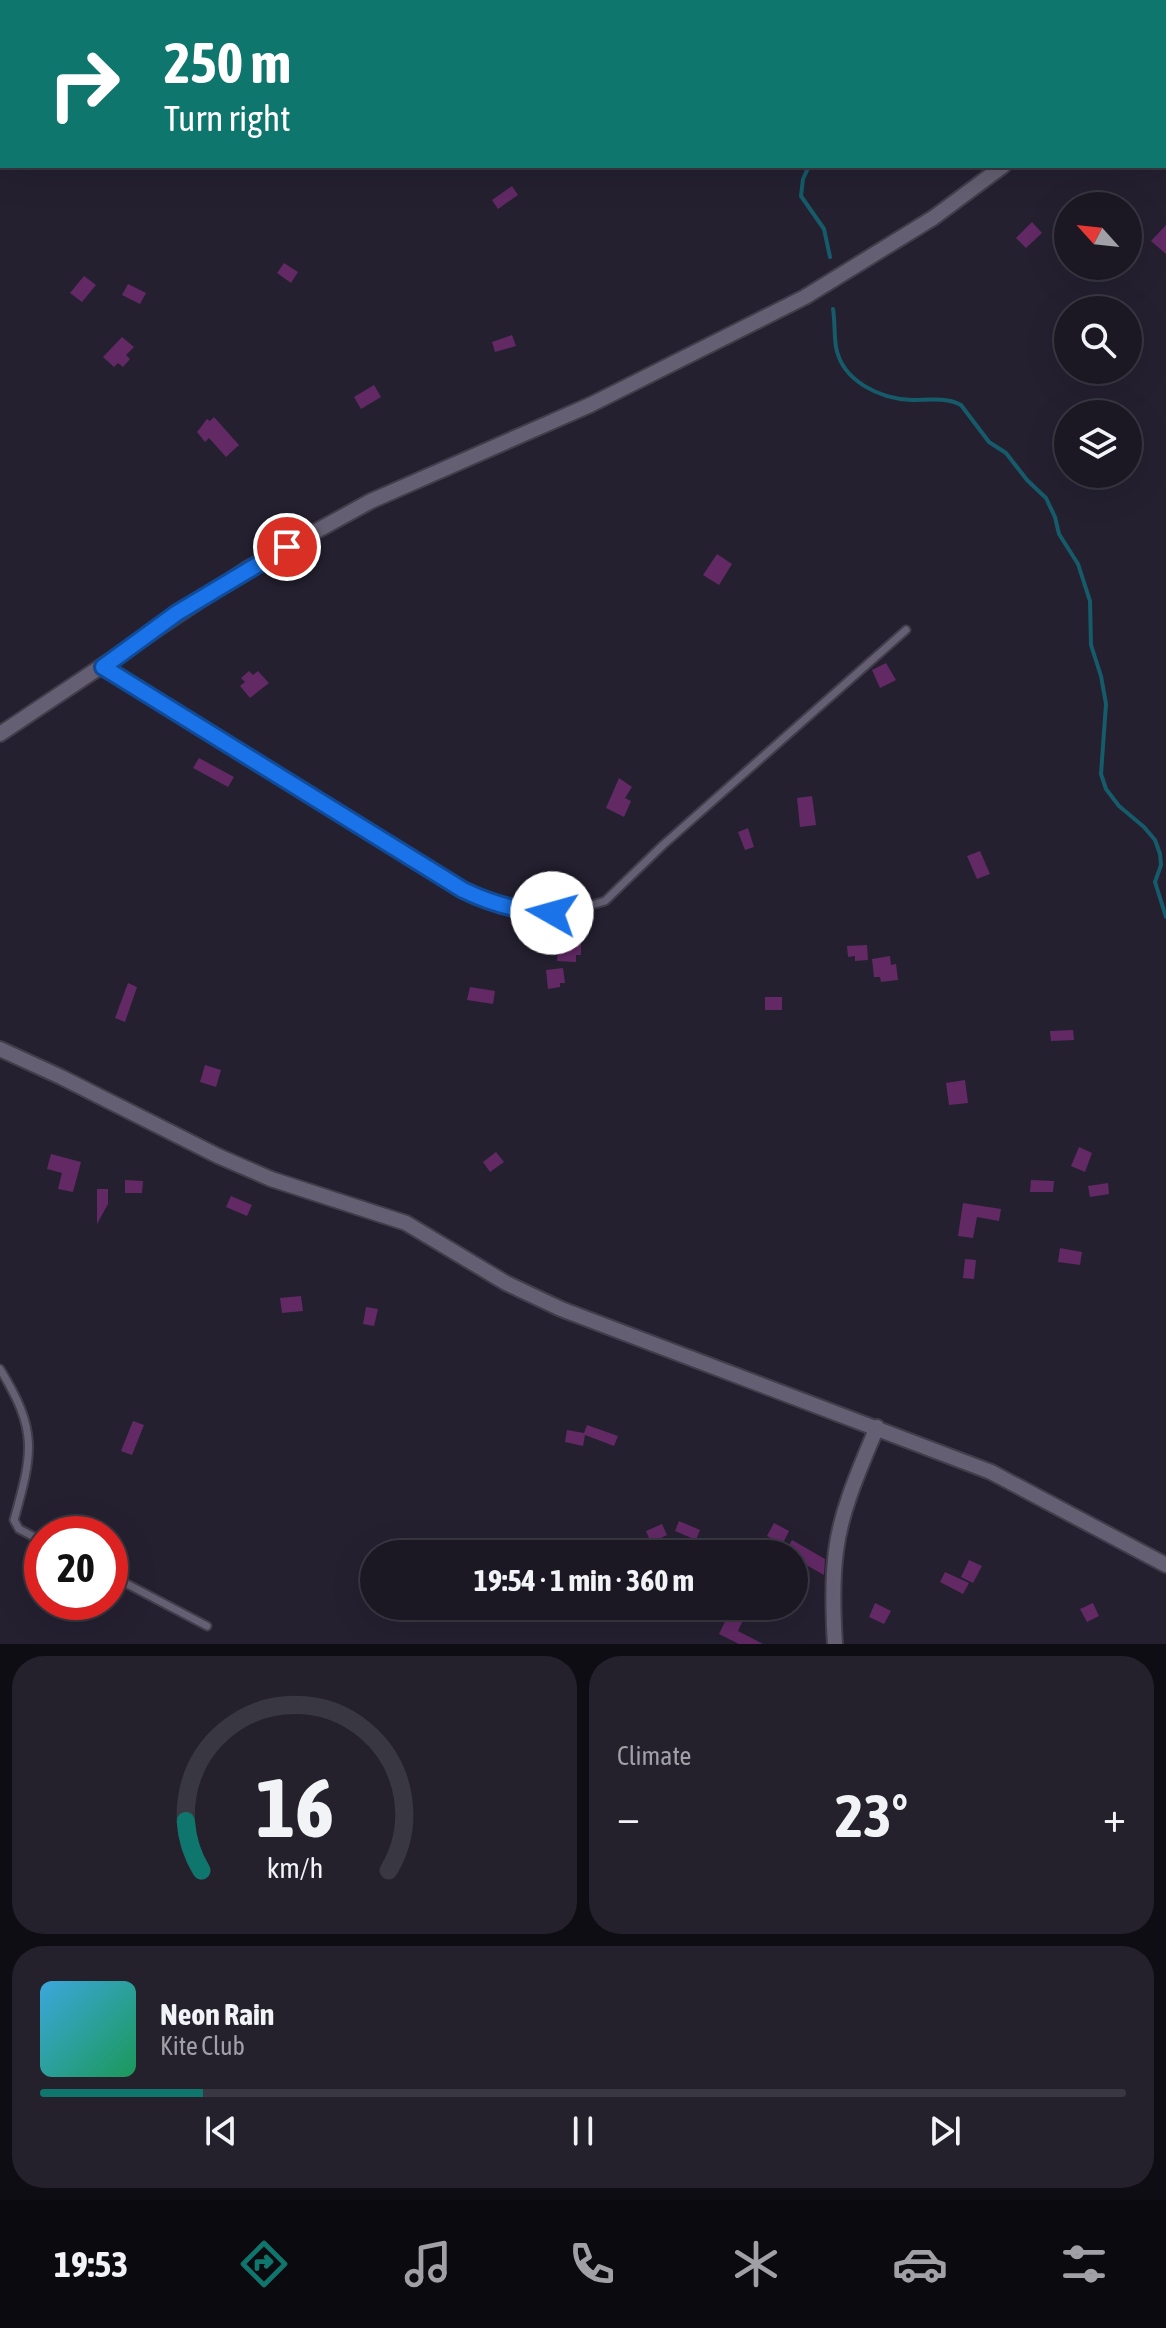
<!DOCTYPE html>
<html lang="en">
<head>
<meta charset="utf-8">
<style>
  :root { --surface:#1b1824; --page:#24212c; --text:#f1f3f6; --muted:#a0a0a6; --line:#393741; --accent:#0f766e }
  body { margin:0; font-family:"Asap Condensed",sans-serif; background:var(--page); color:var(--text); height:100vh; display:flex; flex-direction:column; font-size:30px; white-space:nowrap }
  * { box-sizing:border-box; margin:0 }
  p { font-size:26px; color:var(--muted) }
  .icon { flex:none; width:44px; height:44px; fill:none; stroke:currentColor; stroke-width:2; stroke-linecap:round; stroke-linejoin:round }
  .map { position:relative; height:1644px; overflow:hidden }
  .side { display:flex; flex-direction:column; gap:12px; padding:12px; background:#0f0d14; flex:1 }
  .side>* { flex:none }
  .guide { position:absolute; left:0px; top:0px; width:1166px; height:168px; box-shadow:0 8px 32px #0002,0 0 0 2px var(--line); background:#0f766e; color:#fff; overflow:hidden }
  .needle { width:52px; rotate:297deg }
  .tools { position:absolute; left:1054px; top:192px; display:grid; gap:16px }
  .tools a { display:grid; place-items:center; width:88px; height:88px; border-radius:50%; background:var(--surface); box-shadow:0 8px 32px #0002,0 0 0 2px var(--line); font-size:40px }
  .speed { position:absolute; left:24px; top:1516px; display:flex; gap:16px; font-size:40px; font-weight:700; text-align:center }
  .speed>* { display:grid; place-content:center; width:104px; height:104px; border-radius:50%; background:var(--surface); box-shadow:0 8px 32px #0002,0 0 0 2px var(--line); line-height:1 }
  .speed .limit { border:12px solid #d22; background:#fff; color:#111 }
  .pin { position:absolute; display:grid; place-items:center; width:68px; height:68px; color:#fff; margin:-34px; border:4px solid #fff; border-radius:50%; box-shadow:0 2px 8px #0007 }
  .me { position:absolute; width:88px; margin:-44px; rotate:277deg; stroke-linejoin:round; filter:drop-shadow(0 0 6px #0008) }
  .turn { display:flex; align-items:center; gap:28px; height:168px; padding:0 32px; font-size:36px }
  .turn .icon { width:104px; height:104px; stroke-width:2.5 }
  .turn b { display:block; font-size:56px; line-height:68px }
  .big { font-size:60px; font-weight:700; line-height:1.1 }
  .side .widget { flex:1; display:flex; flex-direction:column; justify-content:center; gap:12px; min-width:0; padding:0 28px; border-radius:32px; background:var(--page) }
  .side .dial { align-items:center; gap:0 }
  .dial svg { height:208px; overflow:visible; fill:none; stroke:var(--line); stroke-width:7; stroke-linecap:round; text-anchor:middle }
  .dial text { fill:var(--text); stroke:none }
  .song { display:flex; align-items:center; gap:24px }
  .cover { width:96px; height:96px; border-radius:12px; background:linear-gradient(135deg,hsl(200 70% 55%),hsl(150 70% 35%)) }
  .played { height:8px; border-radius:4px; background:linear-gradient(90deg,var(--accent) 15%,var(--line) 15%) }
  .keys { display:flex; justify-content:space-around; direction:ltr }
  .heat { display:flex; justify-content:space-between; align-items:center; font-size:44px; direction:ltr }
  .side .tiles { flex:1; display:grid; gap:12px; grid-template-columns:1fr 1fr }
  .widget:last-child { grid-column:span 2 }
  .trip { position:absolute; left:360px; top:1540px; width:448px; height:80px; border-radius:40px; background:var(--surface); box-shadow:0 8px 32px #0002,0 0 0 2px var(--line); font-weight:700; line-height:80px; text-align:center }
  .tabs { display:flex; height:128px; justify-content:space-around; align-items:center; background:#0b0a0e; color:var(--muted) }
  .tabs .icon { width:56px; height:56px }
  .tabs .on { color:var(--accent) }
  .tabs b { font-size:36px; color:var(--text) }
  .map>svg:first-child { display:block }
  .lines { fill:none; stroke-linecap:round; stroke-linejoin:round }
  .stream { stroke:#155b6a; stroke-width:4 }
  .building { fill:#622965 }
  .service-casing { stroke:#413d4a; stroke-width:11 }
  .minor-casing { stroke:#413d4a; stroke-width:18 }
  .service { stroke:#645f72; stroke-width:7 }
  .minor { stroke:#645f72; stroke-width:14 }
  .route-casing { stroke:#114b97; stroke-width:20 }
  .route { stroke:#1a73e8; stroke-width:14 }
</style>
</head>
<body>
<div class="map">
<svg width="1166" height="1644" viewBox="0 0 1166 1644">
  <rect width="100%" height="100%" fill="#242030"/>
  <g class="lines">
    <g class="stream">
      <polyline points="701,2 702,0"/>
      <polyline points="809,166 803,179 801,196 824,229 830,257"/>
      <path d="M833 309C835 321 834 334 836 347 842 381 880 399 912 400 928 400 946 397 961 405L989 442 1006 453 1027 480 1046 498 1055 517 1059 534 1078 564 1090 601 1091 645 1101 676 1106 704 1101 774 1106 789 1119 806 1144 827 1155 840 1160 854 1161 865 1155 882 1166 917"/>
    </g>
  </g>
  <g class="building">
    <polygon points="512,186 518,195 498,209 492,200"/>
    <polygon points="1032,222 1042,233 1026,248 1016,238"/>
    <polygon points="1166,225 1166,254 1151,241"/>
    <polygon points="284,263 298,272 291,283 277,273"/>
    <polygon points="84,276 96,285 82,302 70,293"/>
    <polygon points="128,284 146,293 140,304 122,295"/>
    <polygon points="512,335 516,346 495,352 492,342"/>
    <polygon points="122,337 134,347 126,355 130,359 123,367 118,363 114,367 103,357"/>
    <polygon points="374,385 381,397 361,409 354,397"/>
    <polygon points="214,417 239,445 226,457 209,438 205,442 197,432 207,419 210,421"/>
    <polygon points="717,554 732,564 719,585 703,575"/>
    <polygon points="886,663 896,680 880,688 872,670"/>
    <polygon points="249,671 253,675 258,671 269,683 250,698 240,686 245,682 241,678"/>
    <polygon points="199,758 234,777 228,787 193,768"/>
    <polygon points="619,778 632,787 625,798 631,801 624,817 606,808"/>
    <polygon points="812,796 816,825 800,827 797,798"/>
    <polygon points="748,828 754,847 745,850 738,832"/>
    <polygon points="980,851 990,874 977,879 967,856"/>
    <polygon points="558,942 581,943 581,955 576,955 576,962 557,961"/>
    <polygon points="867,945 868,960 855,961 855,956 848,957 847,946"/>
    <polygon points="890,956 891,965 896,964 898,980 881,982 880,977 874,977 872,959"/>
    <polygon points="563,968 565,983 560,983 560,987 548,989 546,970"/>
    <polygon points="128,983 137,987 125,1022 115,1018"/>
    <polygon points="470,987 495,991 493,1004 467,1000"/>
    <rect x="765" y="997" width="17" height="13"/>
    <polygon points="1073,1030 1074,1040 1051,1041 1050,1031"/>
    <polygon points="205,1065 221,1070 216,1087 200,1082"/>
    <polygon points="965,1080 968,1103 949,1105 946,1083"/>
    <polygon points="1079,1147 1092,1153 1085,1172 1071,1166"/>
    <polygon points="496,1152 504,1162 490,1172 483,1162"/>
    <polygon points="51,1154 81,1162 73,1192 58,1189 62,1173 47,1169"/>
    <polygon points="125,1180 143,1181 142,1193 125,1193"/>
    <polygon points="1031,1180 1054,1181 1053,1192 1030,1192"/>
    <polygon points="1108,1183 1109,1194 1090,1197 1088,1186"/>
    <polygon points="97,1189 108,1189 108,1204 97,1224"/>
    <polygon points="231,1196 252,1205 247,1216 226,1207"/>
    <polygon points="963,1203 1001,1209 999,1221 977,1217 973,1238 958,1236"/>
    <polygon points="1060,1248 1082,1252 1080,1265 1058,1262"/>
    <polygon points="965,1259 976,1260 974,1279 963,1278"/>
    <polygon points="301,1296 303,1311 282,1313 280,1298"/>
    <polygon points="366,1307 378,1309 374,1326 363,1324"/>
    <polygon points="133,1421 144,1425 132,1455 121,1451"/>
    <polygon points="587,1425 618,1436 614,1446 585,1435 583,1446 565,1442 567,1430 584,1433"/>
    <polygon points="679,1521 700,1530 696,1540 675,1531"/>
    <polygon points="774,1523 789,1531 782,1545 767,1536"/>
    <polygon points="662,1524 667,1535 651,1543 646,1531"/>
    <polygon points="792,1540 825,1559 824,1575 794,1558 794,1554 785,1553"/>
    <polygon points="969,1560 982,1566 973,1583 961,1577"/>
    <polygon points="945,1572 969,1583 963,1594 940,1582"/>
    <polygon points="875,1603 891,1611 884,1624 869,1617"/>
    <polygon points="1093,1603 1099,1616 1087,1622 1080,1609"/>
    <polygon points="731,1609 745,1616 738,1631 763,1644 739,1644 719,1634"/>
  </g>
  <g class="lines">
    <g class="service-casing">
      <g id="service">
        <polyline points="103,667 463,890 493,904 533,912 575,910 605,901 663,845 906,630"/>
        <path d="M0 1369C38 1431 33 1452 14 1520L19 1529 42 1541"/>
        <polyline points="110,1575 207,1626"/>
      </g>
    </g>
    <g class="minor-casing">
      <g id="minor">
        <polyline points="1164,22 1166,20"/>
        <polyline points="0,734 247,569 371,501 590,405 805,297 933,218 1003,166"/>
        <polyline points="0,1049 61,1077 218,1156 271,1179 406,1223 506,1283 561,1309 991,1472 1166,1565"/>
        <path d="M835 1644C833 1613 832 1581 836 1551 841 1509 861 1466 877 1427"/>
      </g>
    </g>
    <use href="#service" class="service"/>
    <use href="#minor" class="minor"/>
  </g>
  <g class="lines">
    <g class="route-casing">
      <path id="route" d="M287 547 177 613 103 667 463 890C492 904 520 912 552 913"/>
    </g>
    <use href="#route" class="route"/>
  </g>
</svg>
<div class="tools">
<a><svg class="needle" viewBox="-14 -14 28 28"><path d="M0-13l5 13h-10z" fill="#e53935"/><path d="M0 13l5-13h-10z" fill="#a0a0a6"/></svg></a>
<a><svg class="icon" aria-label="search" viewBox="0 0 24 24"><circle cx="10" cy="10" r="6"/><path d="M15 15l6 6"/></svg></a>
<a><svg class="icon" aria-label="layers" viewBox="0 0 24 24"><path d="M12 4l9 5-9 5-9-5zM3 14l9 5 9-5"/></svg></a>
</div>
<div class="speed"><div class="limit">20</div></div>
<div class="pin" style="left:287px;top:547px;background:#d93025"><svg class="icon" aria-label="arrive" viewBox="0 0 24 24"><path d="M6 21V4h12l-3 4 3 4H6"/></svg></div>
<svg class="me" style="left:552px;top:913px" viewBox="-20 -20 40 40"><circle r="19" fill="#fff"/><path d="M0-13L10 11 0 6-10 11z" fill="#1a73e8"/></svg>
<div class="trip">19:54 · 1 min · 360 m</div>
<div class="guide">
<div class="turn"><svg class="icon" aria-label="right" viewBox="0 0 24 24"><path d="M7 20v-9h11M14 6l5 5-5 5"/></svg><div><b>250 m</b>Turn right</div></div>
</div>
</div>
<section class="side">
<div class="tiles">
<div class="widget dial"><svg viewBox="0 0 100 80">
<path d="M14 69A42 42 0 1 1 86 69"/>
<path d="M14 69A42 42 0 0 1 8 50" stroke="#0f766e"/>
<text x="50" y="56" font-size="32" font-weight="700">16</text>
<text x="50" y="72" font-size="11">km/h</text>
</svg></div>
<div class="widget"><p>Climate</p>
<div class="heat"><a>−</a><b class="big">23°</b><a>+</a></div>
</div>
<div class="widget">
<div class="song"><i class="cover"></i><div><b>Neon Rain</b><p>Kite Club</p></div></div>
<div class="played"></div>
<div class="keys"><svg class="icon" aria-label="previous" viewBox="0 0 24 24"><path d="M18 5L8 12l10 7zM5 5v14"/></svg><svg class="icon" aria-label="pause" viewBox="0 0 24 24"><path d="M8 5v14M16 5v14"/></svg><svg class="icon" aria-label="next" viewBox="0 0 24 24"><path d="M6 5l10 7-10 7zM19 5v14"/></svg></div>
</div>
</div>
</section>
<nav class="tabs">
<b>19:53</b>
<svg class="icon on" aria-label="directions" viewBox="0 0 24 24"><path d="M12 3l9 9-9 9-9-9zM9 14v-3h6M13 9l2 2-2 2"/></svg>
<svg class="icon" aria-label="music" viewBox="0 0 24 24"><path d="M9 18V5l10-2v13"/><circle cx="6" cy="18" r="3"/><circle cx="16" cy="16" r="3"/></svg>
<svg class="icon" aria-label="phone" viewBox="0 0 24 24"><path d="M5 4h4l2 5-3 2q2 4 5 5l2-3 5 2v4C11 20 4 13 5 4z"/></svg>
<svg class="icon" aria-label="climate" viewBox="0 0 24 24"><path d="M12 3v18M4 7l16 10M4 17L20 7"/></svg>
<svg class="icon" aria-label="car" viewBox="0 0 24 24"><path d="M5 17H2v-5l4-1 3-4h7l3 4 3 1v5h-3M9 17h6M6 11h13"/><circle cx="7" cy="17" r="2"/><circle cx="17" cy="17" r="2"/></svg>
<svg class="icon" aria-label="filters" viewBox="0 0 24 24"><path d="M4 7h16M4 17h16"/><circle cx="9" cy="7" r="2"/><circle cx="15" cy="17" r="2"/></svg>
</nav>
</body>
</html>
